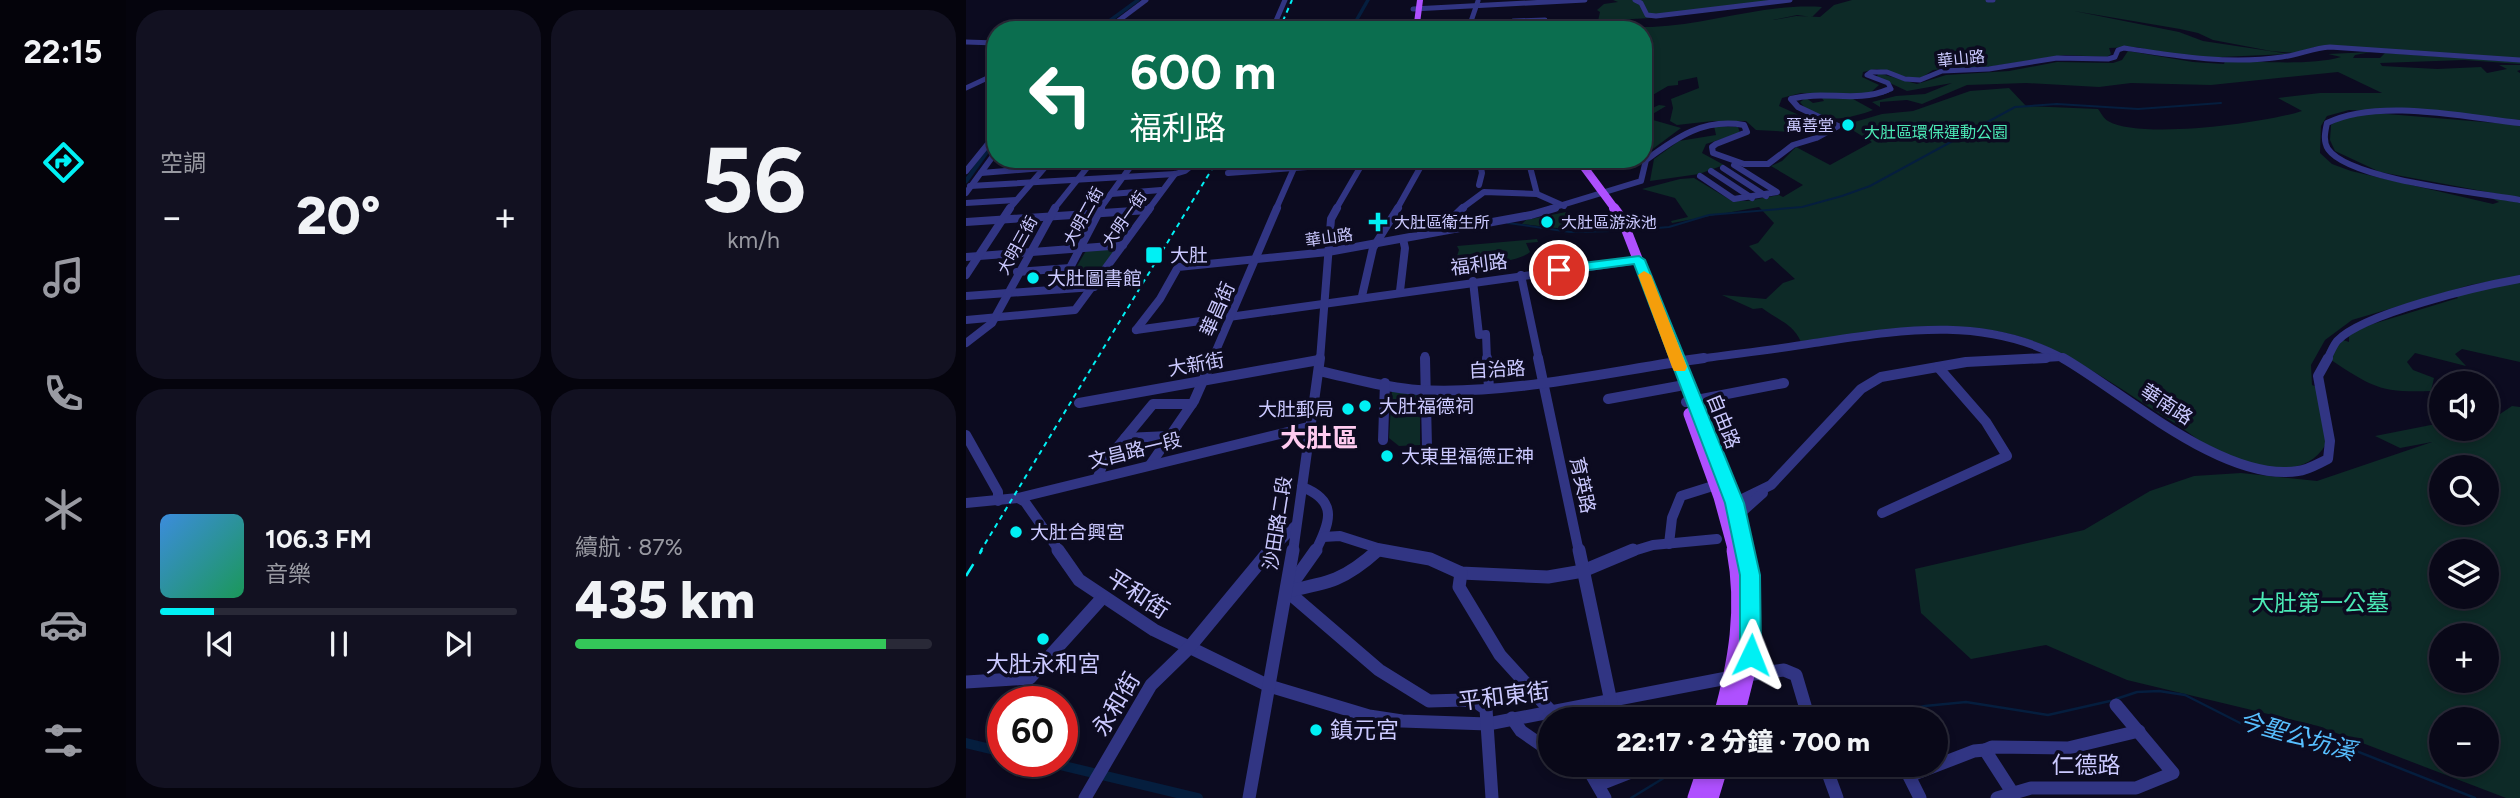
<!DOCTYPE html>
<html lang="zh-TW">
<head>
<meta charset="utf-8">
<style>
  :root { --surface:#090818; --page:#121121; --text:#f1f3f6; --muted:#999aa2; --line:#292937; --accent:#00f0f4 }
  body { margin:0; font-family:Figtree,"Noto Sans TC",sans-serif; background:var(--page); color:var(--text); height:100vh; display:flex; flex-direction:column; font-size:26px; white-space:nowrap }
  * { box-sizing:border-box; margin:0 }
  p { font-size:23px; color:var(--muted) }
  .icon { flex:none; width:38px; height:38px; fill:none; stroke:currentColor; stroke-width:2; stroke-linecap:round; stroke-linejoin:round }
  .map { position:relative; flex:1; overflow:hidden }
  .details { display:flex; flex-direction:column; gap:10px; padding:10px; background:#05040d; width:840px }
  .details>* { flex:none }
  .hud { position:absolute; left:21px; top:21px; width:665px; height:147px; border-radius:28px; box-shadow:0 4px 10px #0003,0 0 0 2px var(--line); background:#0b6e4f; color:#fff; overflow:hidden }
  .tools { position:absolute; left:1463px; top:371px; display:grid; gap:14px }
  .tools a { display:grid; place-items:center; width:70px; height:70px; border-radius:50%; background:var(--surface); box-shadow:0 4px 10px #0003,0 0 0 2px var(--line); font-size:35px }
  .speed { position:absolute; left:21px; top:686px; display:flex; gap:14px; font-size:35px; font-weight:700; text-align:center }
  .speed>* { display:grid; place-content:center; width:91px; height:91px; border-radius:50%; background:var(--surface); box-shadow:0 4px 10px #0003,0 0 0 2px var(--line); line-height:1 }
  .speed .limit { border:10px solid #d22; background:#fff; color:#111 }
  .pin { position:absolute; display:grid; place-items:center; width:60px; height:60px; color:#fff; margin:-30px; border:4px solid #fff; border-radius:50%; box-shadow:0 2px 7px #0007 }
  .me { position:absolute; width:77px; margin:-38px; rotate:2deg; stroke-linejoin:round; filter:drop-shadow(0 0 5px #0008) }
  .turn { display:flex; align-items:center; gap:24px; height:147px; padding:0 28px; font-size:32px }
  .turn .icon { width:91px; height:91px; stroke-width:2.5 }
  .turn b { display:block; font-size:49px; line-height:60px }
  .big { font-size:52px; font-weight:800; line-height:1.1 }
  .details .widget { flex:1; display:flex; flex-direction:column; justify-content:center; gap:10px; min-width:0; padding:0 24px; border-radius:28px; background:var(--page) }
  .details .dial { align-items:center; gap:0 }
  .dial b { font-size:91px; line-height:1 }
  .song { display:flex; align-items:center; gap:21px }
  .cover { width:84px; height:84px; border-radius:10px; background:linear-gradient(135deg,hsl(210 70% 55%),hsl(150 70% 35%)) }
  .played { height:7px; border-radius:4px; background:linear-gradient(90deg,var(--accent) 15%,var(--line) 15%) }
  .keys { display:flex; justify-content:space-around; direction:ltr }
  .heat { display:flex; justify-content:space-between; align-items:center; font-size:38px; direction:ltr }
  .charge { height:10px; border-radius:5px; background:linear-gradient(90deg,#34c759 87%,var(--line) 0) }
  .details .tiles { flex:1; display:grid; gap:10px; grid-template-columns:repeat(2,1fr) }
  .trip { position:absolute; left:572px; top:707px; width:410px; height:70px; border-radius:35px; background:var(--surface); box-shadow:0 4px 10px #0003,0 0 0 2px var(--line); font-weight:800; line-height:70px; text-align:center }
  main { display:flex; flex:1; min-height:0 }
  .tabs { display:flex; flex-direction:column; width:126px; justify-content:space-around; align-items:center; background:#04030a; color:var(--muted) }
  .tabs .icon { width:49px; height:49px }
  .tabs .selected { color:var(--accent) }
  .tabs b { font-size:32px; color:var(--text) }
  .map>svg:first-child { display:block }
  .green { fill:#0d2a27; fill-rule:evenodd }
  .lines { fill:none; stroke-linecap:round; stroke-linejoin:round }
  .stream-far1 { stroke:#051e3e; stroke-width:2 }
  .stream { stroke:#051e3e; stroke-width:2.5 }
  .canal-far2 { stroke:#051e3e; stroke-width:3.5 }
  .canal-far1 { stroke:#051e3e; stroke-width:4.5 }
  .canal { stroke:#051e3e; stroke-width:10 }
  .minor-far4 { stroke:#313583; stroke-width:5 }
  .minor-far3 { stroke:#313583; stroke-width:6 }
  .minor-far2 { stroke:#313583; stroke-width:8 }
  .minor-far1 { stroke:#313583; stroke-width:10 }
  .minor { stroke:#313583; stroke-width:13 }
  .major-far4 { stroke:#af50ff; stroke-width:6 }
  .major-far3 { stroke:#af50ff; stroke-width:8 }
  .major-far2 { stroke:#af50ff; stroke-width:10 }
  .major-far1 { stroke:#af50ff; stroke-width:13 }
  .major { stroke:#af50ff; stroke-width:17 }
  .rail-far1 { stroke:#00f0f4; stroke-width:2; stroke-dasharray:5 4.5; stroke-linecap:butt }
  .rail { stroke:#00f0f4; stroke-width:2.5; stroke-dasharray:14 12; stroke-linecap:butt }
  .route { fill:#00f0f4; stroke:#009c9f; stroke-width:2 }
  .slow { fill:#f59e0b }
  .poi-dot { fill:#00f0f4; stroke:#0c0b20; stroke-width:2.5 }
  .labels { text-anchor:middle; stroke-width:7; stroke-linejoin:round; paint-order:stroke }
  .far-street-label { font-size:16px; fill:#cbc9ff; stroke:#0c0b20 }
  .far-poi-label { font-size:16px; fill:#cbc9ff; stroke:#0c0b20; text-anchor:start }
  .far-park-label { font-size:16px; fill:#4be9b5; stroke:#0c0b20 }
  .poi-label { font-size:19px; fill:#cbc9ff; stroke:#0c0b20; text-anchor:start }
  .street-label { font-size:19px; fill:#cbc9ff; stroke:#0c0b20 }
  .near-street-label { font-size:23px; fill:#cbc9ff; stroke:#0c0b20 }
  .near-park-label { font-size:23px; fill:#4be9b5; stroke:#0c0b20 }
  .near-poi-label { font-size:23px; fill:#cbc9ff; stroke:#0c0b20 }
  .near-water-label { font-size:24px; font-style:italic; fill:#57bfff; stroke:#0c0b20 }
  .district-label { font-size:26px; font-weight:bold; fill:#ffcbf0; stroke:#0c0b20 }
</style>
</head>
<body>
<main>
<nav class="tabs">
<b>22:15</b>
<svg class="icon selected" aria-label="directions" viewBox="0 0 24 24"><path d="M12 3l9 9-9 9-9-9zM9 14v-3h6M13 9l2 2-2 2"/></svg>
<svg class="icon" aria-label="music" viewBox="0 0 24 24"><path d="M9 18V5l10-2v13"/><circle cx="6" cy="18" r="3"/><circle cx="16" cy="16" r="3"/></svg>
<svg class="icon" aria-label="phone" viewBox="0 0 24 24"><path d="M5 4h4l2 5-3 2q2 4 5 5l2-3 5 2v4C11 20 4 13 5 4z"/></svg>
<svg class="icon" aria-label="climate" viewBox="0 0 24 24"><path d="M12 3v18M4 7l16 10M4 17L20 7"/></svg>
<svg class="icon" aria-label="car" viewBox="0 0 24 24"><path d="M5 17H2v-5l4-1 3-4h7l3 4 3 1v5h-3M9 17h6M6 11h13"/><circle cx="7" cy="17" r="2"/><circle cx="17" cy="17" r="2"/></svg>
<svg class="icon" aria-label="filters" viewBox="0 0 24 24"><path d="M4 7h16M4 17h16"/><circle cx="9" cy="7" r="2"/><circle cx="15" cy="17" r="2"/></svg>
</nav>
<section class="details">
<div class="tiles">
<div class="widget"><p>空調</p>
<div class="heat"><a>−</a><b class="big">20°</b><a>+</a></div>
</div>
<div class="widget dial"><b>56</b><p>km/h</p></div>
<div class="widget">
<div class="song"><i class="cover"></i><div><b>106.3 FM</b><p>音樂</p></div></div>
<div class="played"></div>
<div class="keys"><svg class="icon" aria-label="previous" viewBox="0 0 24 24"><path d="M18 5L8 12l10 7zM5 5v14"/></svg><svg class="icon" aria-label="pause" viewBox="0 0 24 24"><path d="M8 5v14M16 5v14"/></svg><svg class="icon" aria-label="next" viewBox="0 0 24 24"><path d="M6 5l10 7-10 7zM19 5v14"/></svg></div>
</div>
<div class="widget"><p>續航 · 87%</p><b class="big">435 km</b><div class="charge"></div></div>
</div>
</section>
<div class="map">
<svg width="1554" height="798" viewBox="0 0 1554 798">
  <rect width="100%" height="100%" fill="#0c0b20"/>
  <g class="green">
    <polygon points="647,0 807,0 684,18 632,21 634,12 631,10 638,4 652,2"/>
    <path d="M886 0H1554V59L1370 46 1349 47 1329 53 1305 51 1247 40 1232 33 1214 29 1108 11 1213 32 1237 41 1323 54 1233 58 1197 54 1171 47 1143 48 1145 54 1141 57 1099 55 1015 68 979 69 967 70 955 78 948 79 911 69 897 72 896 77 913 85 902 95 835 93 816 98 813 106 853 124 825 132 790 130 780 121H747L711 125 704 121 707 108 705 99 733 88 731 77 712 81V85L702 86 685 96 677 85V30H607C634 20 659 28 686 27 743 25 799 3 856 7L846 17 831 15 807 20 830 16 854 17 868 5Z"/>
    <path d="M1162 51 1227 62 1258 64 1259 61C1294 61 1343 66 1375 57L1362 54 1405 52 1389 55 1387 58H1414L1419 53 1554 62V64L1498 60 1414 63 1416 66 1471 69 1515 67 1521 73 1541 69 1533 65H1554V70L1551 71 1554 73V120L1383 110 1361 116 1355 126 1354 153 1366 164 1385 171 1527 204 1533 202 1523 197 1554 201V276L1504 285 1386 320 1359 340 1345 365 1346 385 1351 387 1360 444C1339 480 1293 469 1260 456 1242 449 1226 434 1210 424 1163 395 1104 351 1052 336 981 316 906 333 835 342 827 323 811 320 796 308L787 309 756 295 800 299 817 283 829 279 806 258 799 262 783 246 792 243 808 223 793 207 706 223 705 221 722 217 709 198 676 189 714 179 728 178 766 201H781L813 195 817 197 837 185 805 166 816 161 830 147 864 165 906 142 878 125 916 114 947 111 1004 91 1043 88 1060 106 1132 109C1135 113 1138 119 1142 121 1174 140 1300 123 1336 111L1312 98 1354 93H1416L1372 72 1245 85 1165 83 1133 87 1060 83 1001 85 956 104 941 100 914 102V107L906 102 930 96 959 94 986 83 941 91 911 77 912 73 951 84 980 75 1043 71 1091 62 1147 63 1156 60Z"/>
    <path d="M840 98 847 103 858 101 856 98 887 99 907 110C883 119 852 126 834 102Z"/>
    <polygon points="693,105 700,106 680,118 715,128 684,151 677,151 677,112"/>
    <polygon points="1409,113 1554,125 1554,198 1414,172 1369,151 1364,140 1365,125 1375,117"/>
    <polygon points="748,126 772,127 774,133 740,144 736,153 758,165 733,174 684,181 688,159 713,141 750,135"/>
    <polygon points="600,212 606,220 599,229 556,224 560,220"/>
    <path d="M571 239 572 242 560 243 564 252C553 262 504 268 491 262L490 259 493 250 491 246Z"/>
    <polygon points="153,246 129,282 100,285 121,249"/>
    <path d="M1554 281V362L1496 349 1489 354 1500 366 1449 353 1441 362 1447 370 1468 378 1465 391C1412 393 1405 386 1362 358L1377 340 1383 342V335L1397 327 1492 298 1490 296Z"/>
    <polygon points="426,391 451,395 454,399 454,445 433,446 423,438"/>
    <path d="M1546 406 1554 407V798H1540L1352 726 1161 680 1080 645 1005 659 955 613 949 569 1118 530 1184 491 1228 476 1275 473 1351 481 1466 442 1434 448 1409 436 1475 423V429H1521V416L1528 418ZM1475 467H1521V513H1475ZM1475 551H1521V597H1475ZM1475 635H1521V681H1475ZM1475 719H1521V765H1475Z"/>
  </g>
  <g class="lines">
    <g class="stream-far1">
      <polyline points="432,30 441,22"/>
      <polyline points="542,223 604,232 647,231"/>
      <polyline points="667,230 703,227 743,215 836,207 876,196 904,186 1049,107 1091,104 1172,109 1255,103"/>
    </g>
    <g class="stream">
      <polyline points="1150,699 1171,692 1193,691 1219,695 1278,725 1365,741 1509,798"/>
      <polyline points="902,719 959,706 1000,702 1082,715 1144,701"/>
      <polyline points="665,798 719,765"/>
    </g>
    <g class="canal-far2">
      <polyline points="131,30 172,0"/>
      <polyline points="381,30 390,21 402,0"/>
    </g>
    <polyline class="canal-far1" points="0,181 30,139"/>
    <g class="canal">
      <polyline points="0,743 37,752"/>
      <polyline points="77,761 232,798"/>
    </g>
    <g class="minor-far4">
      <polyline points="669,0 675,3 681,15 690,16 824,0"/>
      <polyline points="1022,0 1027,0"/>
      <polyline points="447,9 619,0"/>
      <polyline points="140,30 180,0"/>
      <polyline points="222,30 228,27"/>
      <polyline points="306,30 319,0"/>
      <polyline points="445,30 451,23"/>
      <polyline points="502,30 512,1"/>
      <polyline points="548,30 547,21 579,20"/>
      <polyline points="0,42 30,43"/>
      <polyline points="0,88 30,74"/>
      <path d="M917 92 925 89 922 83 901 75 905 72H921L939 79 954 80 976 71 1023 69 1091 58 1142 59 1149 57 1152 50 1158 48C1210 56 1263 65 1316 57 1333 55 1347 48 1364 47L1554 60"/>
    </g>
    <g class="minor-far3">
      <path d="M1554 123C1498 117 1412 98 1361 123 1359 132 1357 141 1362 149 1383 180 1515 193 1554 200"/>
      <polyline points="513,159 516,173 513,185"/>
      <polyline points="562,159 571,194"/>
      <polyline points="167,163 224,159"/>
      <polyline points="757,168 800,196"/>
      <polyline points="0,171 30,134"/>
      <polyline points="745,171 786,198"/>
      <polyline points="15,173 77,168"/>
      <polyline points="262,173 396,163"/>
      <polyline points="734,176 768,199 811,192 768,165"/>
      <polyline points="4,186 209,174 219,171 234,159"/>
      <polyline points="0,193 30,152"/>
      <polyline points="145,194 195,190"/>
      <polyline points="0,203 50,200"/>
      <polyline points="43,209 86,159"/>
      <polyline points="88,209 128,159"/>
      <polyline points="134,209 170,159"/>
      <polyline points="183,209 209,174"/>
      <polyline points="310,209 332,159"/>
      <polyline points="370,209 399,159"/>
      <polyline points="431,209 459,159"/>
      <polyline points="495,209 518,192 571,194 598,206"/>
      <path d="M583 209 675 181 680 160C711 137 738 118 778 125L781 132 750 144 746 147 747 153 778 164H802L827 145 850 138 872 126 832 107 825 99C857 90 891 103 921 90"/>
    </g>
    <g class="minor-far2">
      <polyline points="0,222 182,210"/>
      <polyline points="474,230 497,208"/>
      <polyline points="0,257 157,245"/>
      <polyline points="51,272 104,268"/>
      <polyline points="0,275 44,208"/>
      <polyline points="555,275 573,360"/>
      <polyline points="507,281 513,335 520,334 521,360"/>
      <polyline points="93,289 135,208"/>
      <polyline points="434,291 439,248 437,239"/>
      <polyline points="0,296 128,287"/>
      <polyline points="396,296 407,248 432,208"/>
      <polyline points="0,320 109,310 184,208"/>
      <polyline points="170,330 194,299 212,267 362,252 565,215 589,208"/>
      <polyline points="170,330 673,260"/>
      <polyline points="0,343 26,323 89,208"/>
      <polyline points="459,356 459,360"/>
      <polyline points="246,360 311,208"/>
      <polyline points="354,360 365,219 371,208"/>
      <path d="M725 360C766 354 807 350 848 343 935 330 1019 315 1100 360"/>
      <polyline points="1047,360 1095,357"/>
      <path d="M1361 360C1364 353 1367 346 1371 341 1397 313 1515 286 1554 279"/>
    </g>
    <g class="minor-far1">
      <polyline points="459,358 461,447"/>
      <polyline points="521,358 523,388"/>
      <polyline points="572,358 613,552"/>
      <path d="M1097 358C1158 393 1258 483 1332 471 1342 470 1353 463 1362 459L1364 441 1352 376 1362 358"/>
      <path d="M353 371C386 378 419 388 452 390 548 395 644 371 738 358"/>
      <polyline points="642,399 713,386"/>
      <polyline points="720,402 818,383"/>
      <polyline points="113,403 353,360"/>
      <polyline points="0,435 32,492 32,501"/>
      <polyline points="159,438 203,436"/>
      <polyline points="417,440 419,383"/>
      <polyline points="184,465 228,401 247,358"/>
      <polyline points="132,477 136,466 187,404 226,404"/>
      <path d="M336 487C373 501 364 523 349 552"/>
      <polyline points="52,498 59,502 94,552"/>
      <polyline points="0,503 52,498 346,426"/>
      <polyline points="768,503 805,485 895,389 915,377 1000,362 1080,358"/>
      <polyline points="778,510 797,493"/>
      <polyline points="916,513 1041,456 1020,422 972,367"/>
      <polyline points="357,537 374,536 424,552"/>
      <polyline points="703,544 706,518 715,496 750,485"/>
      <polyline points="303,552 329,526"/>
      <polyline points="327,552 354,358"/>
      <polyline points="410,552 412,550"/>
      <polyline points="664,552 687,545 751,539"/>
    </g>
    <g class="minor">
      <polyline points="92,550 113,580 188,630 303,686 403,716 436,721 522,724 766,677 818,670 830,675 843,719"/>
      <polyline points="414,550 464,559 495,573 582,577 617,571 667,550"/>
      <polyline points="613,550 645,702"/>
      <polyline points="495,573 493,587 534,655 592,719"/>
      <polyline points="321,591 413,670 463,701 498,700 510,702 520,709 526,798"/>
      <polyline points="321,591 350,550"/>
      <path d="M321 591C363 583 379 580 412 550"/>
      <polyline points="0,682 64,678 137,597"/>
      <polyline points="546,718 555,731 584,751"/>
      <polyline points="620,765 639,798"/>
      <polyline points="859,765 871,798"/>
      <polyline points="632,785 683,765"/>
      <polyline points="1046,792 1019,750 1026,747 1102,748 1173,731"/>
      <polyline points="119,798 185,685 222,649 304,550"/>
      <polyline points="283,798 327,550"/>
      <polyline points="954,798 943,776 1008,751 1019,750"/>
      <polyline points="1031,798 1065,788 1170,788 1207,773 1150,705"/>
    </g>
    <polyline class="major-far4" points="454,0 451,23 466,30"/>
    <polyline class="major-far3" points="612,159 649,209"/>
    <polyline class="major-far2" points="648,208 656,219 711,360"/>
    <g class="major-far1">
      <polyline points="711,358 768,503 779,552"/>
      <polyline points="724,414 754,497 769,552"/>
    </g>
    <g class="major">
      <path d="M755 719C771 662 780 609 769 550"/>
      <polyline points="769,719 785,655 784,575 779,550"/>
      <polyline points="730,798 741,765"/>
      <polyline points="744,798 754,765"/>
    </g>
    <g class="rail-far1">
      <polyline points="313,30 326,0"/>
      <polyline points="14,552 252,159"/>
    </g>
    <polyline class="rail" points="0,576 16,550"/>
  </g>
  <polygon class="route" points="673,256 679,260 778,503 794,575 795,655 792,661 785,664 777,661 774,655 774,575 759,503 668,264 593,274 587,270 593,266"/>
  <polygon class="slow" points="678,271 685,275 721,367 719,371 708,371 706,367 672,275"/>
  <g class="poi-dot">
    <circle cx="882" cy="125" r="7"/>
    <path d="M408.5 211.5h7v7h7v7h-7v7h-7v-7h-7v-7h7z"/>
    <circle cx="581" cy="222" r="7"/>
    <rect x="179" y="246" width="18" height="18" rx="3.5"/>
    <circle cx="67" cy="278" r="7"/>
    <circle cx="399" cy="406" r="7"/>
    <circle cx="382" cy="409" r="7"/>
    <circle cx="421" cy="456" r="7"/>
    <circle cx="50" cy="532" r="7"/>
    <circle cx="77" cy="639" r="7"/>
    <circle cx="350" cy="730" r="7"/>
  </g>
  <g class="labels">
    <g class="far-street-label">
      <text transform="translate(995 58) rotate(-6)" y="6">華山路</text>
      <text transform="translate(117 216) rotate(-61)" y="6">大明二街</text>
      <text transform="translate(158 219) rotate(-55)" y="6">大明一街</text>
      <text transform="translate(363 237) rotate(-8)" y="6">華山路</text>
      <text transform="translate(51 245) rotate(-61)" y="6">大明三街</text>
    </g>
    <g class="far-poi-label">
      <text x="868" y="131" text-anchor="end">萬善堂</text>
      <text x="428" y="228">大肚區衛生所</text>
      <text x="595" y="228">大肚區游泳池</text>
    </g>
    <g class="far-park-label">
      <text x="970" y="138">大肚區環保運動公園</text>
    </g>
    <g class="poi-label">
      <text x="204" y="262">大肚</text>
      <text x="81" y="285">大肚圖書館</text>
      <text x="413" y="413">大肚福德祠</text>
      <text x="368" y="416" text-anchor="end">大肚郵局</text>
      <text x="435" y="463">大東里福德正神</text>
      <text x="64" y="539">大肚合興宮</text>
    </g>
    <g class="street-label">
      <text transform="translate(513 264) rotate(-7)" y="7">福利路</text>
      <text transform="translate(251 309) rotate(-66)" y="7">華昌街</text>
      <text transform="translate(230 364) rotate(-10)" y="7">大新街</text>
      <text transform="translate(531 369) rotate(-3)" y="7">自治路</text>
      <text transform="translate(1201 404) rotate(33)" y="7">華南路</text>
      <text transform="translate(758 421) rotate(68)" y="7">自由路</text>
      <text transform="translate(169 450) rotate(-14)" y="7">文昌路一段</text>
      <text transform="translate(617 485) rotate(78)" y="7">育英路</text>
      <text transform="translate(311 523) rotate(-81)" y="7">沙田路二段</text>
    </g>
    <g class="near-street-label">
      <text transform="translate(172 594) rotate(33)" y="8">平和街</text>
      <text transform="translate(538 696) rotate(-7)" y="8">平和東街</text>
      <text transform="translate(150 704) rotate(-59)" y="8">永和街</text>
      <text x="1120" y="773">仁德路</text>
    </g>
    <g class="near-park-label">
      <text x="1354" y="611">大肚第一公墓</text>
    </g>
    <g class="near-poi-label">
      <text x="77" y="672">大肚永和宮</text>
      <text x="364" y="738" text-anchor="start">鎮元宮</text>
    </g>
    <g class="near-water-label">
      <text transform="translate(1331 736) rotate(16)" y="8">今聖公坑溪</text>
    </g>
    <g class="district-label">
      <text x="353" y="447">大肚區</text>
    </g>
  </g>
</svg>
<div class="tools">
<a><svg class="icon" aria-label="sound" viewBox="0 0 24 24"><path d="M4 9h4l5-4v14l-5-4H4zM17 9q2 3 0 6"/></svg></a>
<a><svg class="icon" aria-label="search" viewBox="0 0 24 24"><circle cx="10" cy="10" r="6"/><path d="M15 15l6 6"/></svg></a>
<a><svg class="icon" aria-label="layers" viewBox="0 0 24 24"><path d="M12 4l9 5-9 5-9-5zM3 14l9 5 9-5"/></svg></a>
<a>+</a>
<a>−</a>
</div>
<div class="speed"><div class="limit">60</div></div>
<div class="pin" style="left:593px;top:270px;background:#d93025"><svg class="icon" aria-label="arrive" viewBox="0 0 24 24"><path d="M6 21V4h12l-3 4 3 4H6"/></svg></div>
<svg class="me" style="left:785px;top:655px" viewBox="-20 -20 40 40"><path d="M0-17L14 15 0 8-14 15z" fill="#00f0f4" stroke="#fff" stroke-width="4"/></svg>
<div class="trip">22:17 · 2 分鐘 · 700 m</div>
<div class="hud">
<div class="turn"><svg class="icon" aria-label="left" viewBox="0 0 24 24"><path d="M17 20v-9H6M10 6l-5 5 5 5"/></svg><div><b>600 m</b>福利路</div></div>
</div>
</div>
</main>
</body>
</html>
